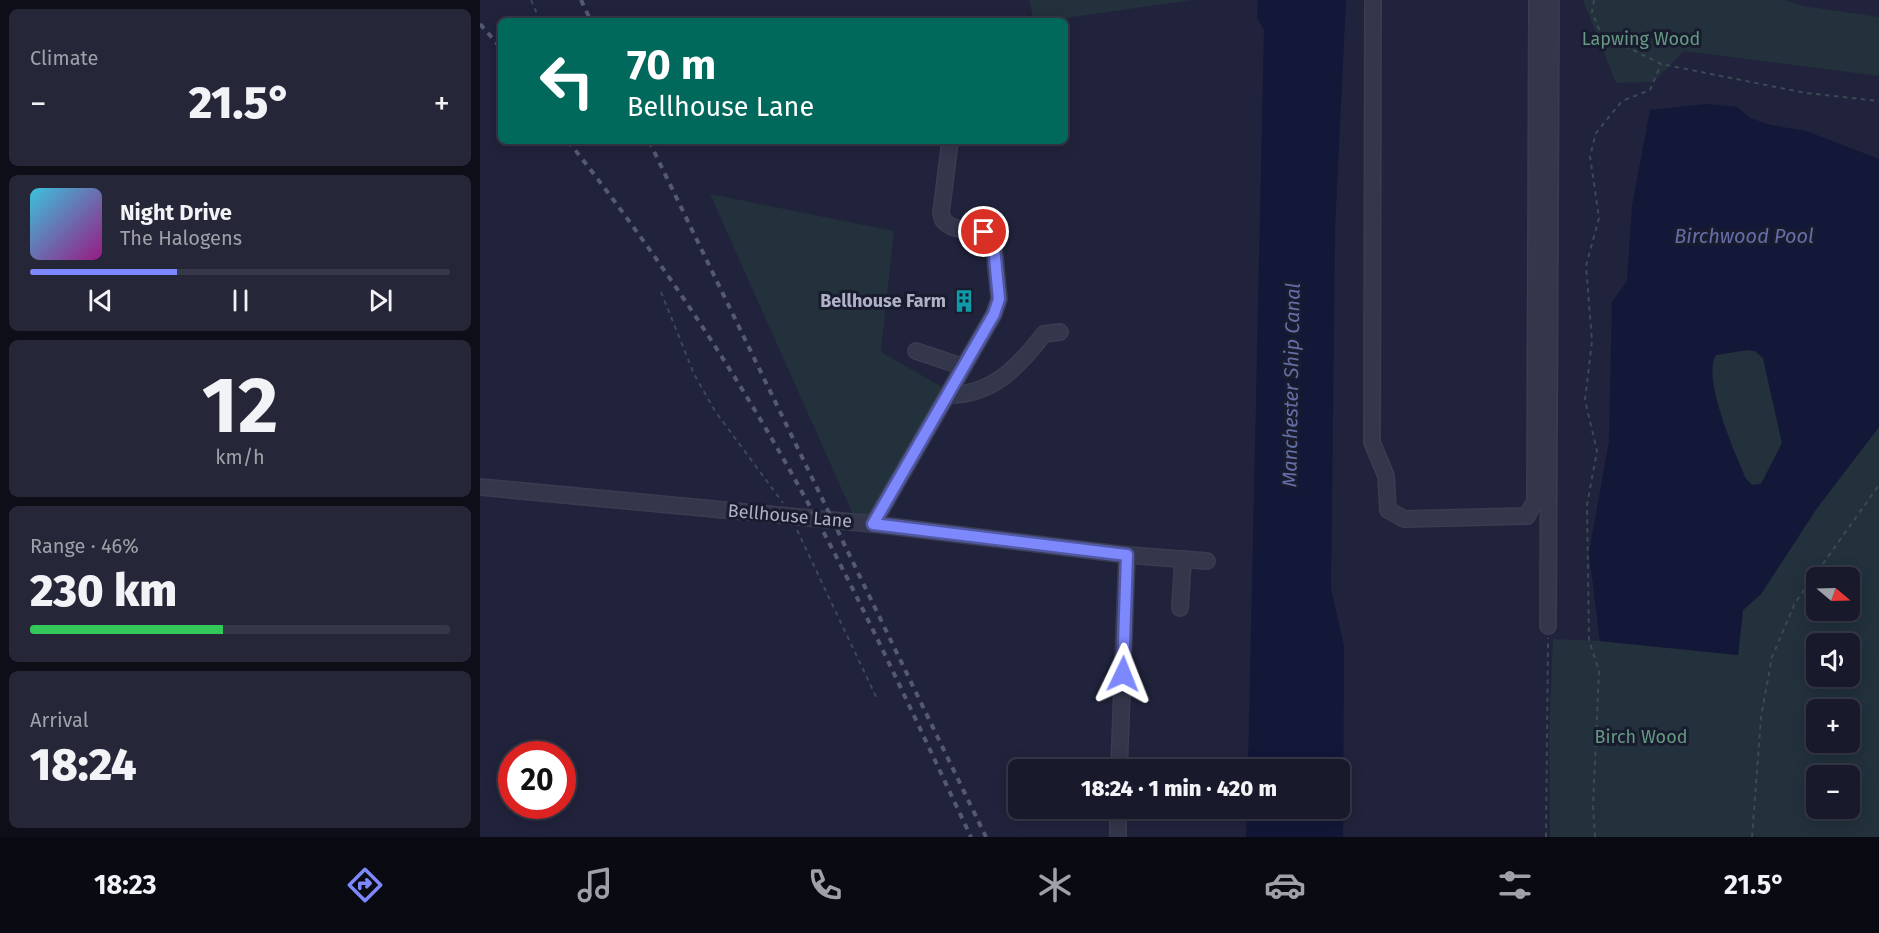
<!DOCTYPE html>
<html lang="en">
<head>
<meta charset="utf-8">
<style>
  :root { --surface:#181a2c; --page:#252738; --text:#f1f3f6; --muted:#9fa1a9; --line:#363848; --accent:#7d88fd }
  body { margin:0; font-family:"Fira Sans",sans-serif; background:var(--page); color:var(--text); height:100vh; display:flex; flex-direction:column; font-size:22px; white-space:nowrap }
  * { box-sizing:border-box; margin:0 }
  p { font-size:20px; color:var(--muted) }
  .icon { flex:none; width:33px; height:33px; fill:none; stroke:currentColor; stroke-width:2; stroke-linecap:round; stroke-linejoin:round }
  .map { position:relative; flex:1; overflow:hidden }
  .panel { display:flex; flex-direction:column; gap:9px; padding:9px; background:#0d0e18; width:480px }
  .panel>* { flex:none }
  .banner { position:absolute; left:18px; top:18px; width:570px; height:126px; border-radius:9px; box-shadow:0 3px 15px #0003,0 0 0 2px var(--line); background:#00695c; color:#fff; overflow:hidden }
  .needle { width:39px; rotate:109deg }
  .tools { position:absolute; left:1326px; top:567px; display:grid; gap:12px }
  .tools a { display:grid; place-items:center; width:54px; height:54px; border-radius:9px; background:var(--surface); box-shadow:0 3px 15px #0003,0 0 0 2px var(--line); font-size:30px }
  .speed { position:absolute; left:18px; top:741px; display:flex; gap:12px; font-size:30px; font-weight:700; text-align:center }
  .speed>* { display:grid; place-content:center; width:78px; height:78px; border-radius:50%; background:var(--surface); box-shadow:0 3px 15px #0003,0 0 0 2px var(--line); line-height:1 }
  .speed .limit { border:9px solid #d22; background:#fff; color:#111 }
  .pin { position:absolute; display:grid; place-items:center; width:51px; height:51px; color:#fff; margin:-26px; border:3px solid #fff; border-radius:50%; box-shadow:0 2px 6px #0007 }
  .me { position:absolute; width:66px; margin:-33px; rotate:2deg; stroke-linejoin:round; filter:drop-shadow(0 0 4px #0008) }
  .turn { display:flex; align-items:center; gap:21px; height:126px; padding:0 30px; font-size:27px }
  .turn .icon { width:78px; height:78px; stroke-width:2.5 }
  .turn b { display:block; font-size:42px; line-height:51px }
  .big { font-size:45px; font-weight:800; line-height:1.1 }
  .panel .card { flex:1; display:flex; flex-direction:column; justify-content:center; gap:9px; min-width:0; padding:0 21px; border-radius:9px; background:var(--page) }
  .panel .dial { align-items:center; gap:0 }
  .dial b { font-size:78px; line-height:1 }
  .song { display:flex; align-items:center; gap:18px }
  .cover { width:72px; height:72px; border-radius:9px; background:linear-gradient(135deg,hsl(190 70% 55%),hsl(310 70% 35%)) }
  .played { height:6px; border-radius:3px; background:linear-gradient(90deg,var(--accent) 35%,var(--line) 35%) }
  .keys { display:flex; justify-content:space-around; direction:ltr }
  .heat { display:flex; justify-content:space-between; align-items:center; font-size:33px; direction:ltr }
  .charge { height:9px; border-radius:4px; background:linear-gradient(90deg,#34c759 46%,var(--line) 0) }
  .trip { position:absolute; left:528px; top:759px; width:342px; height:60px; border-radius:9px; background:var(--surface); box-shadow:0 3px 15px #0003,0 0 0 2px var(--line); font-weight:800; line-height:60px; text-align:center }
  .tabs { display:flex; height:96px; justify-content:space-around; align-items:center; background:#0a0a12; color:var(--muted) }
  .tabs .icon { width:42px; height:42px }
  .tabs .on { color:var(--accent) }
  .tabs b { font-size:27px; color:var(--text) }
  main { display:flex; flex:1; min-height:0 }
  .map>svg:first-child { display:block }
  .green { fill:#22313c; fill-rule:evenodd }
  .water { fill:#131738; fill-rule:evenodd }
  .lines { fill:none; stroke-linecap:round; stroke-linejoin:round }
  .minor-casing { stroke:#3a3d51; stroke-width:18 }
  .path { stroke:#3b4a54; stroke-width:2; stroke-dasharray:4.5 4.5; stroke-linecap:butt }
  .minor { stroke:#34364b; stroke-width:15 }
  .rail { stroke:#565972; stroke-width:4; stroke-dasharray:6 6; stroke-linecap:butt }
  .route-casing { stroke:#5158a4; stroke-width:15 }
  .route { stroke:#7d88fd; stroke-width:10 }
  .labels { text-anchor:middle; stroke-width:6; stroke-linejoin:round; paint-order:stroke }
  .park-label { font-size:18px; fill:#659981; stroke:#191c2f }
  .poi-label { font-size:18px; font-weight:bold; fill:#afb1c7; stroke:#191c2f; text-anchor:end }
  .street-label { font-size:18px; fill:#afb1c7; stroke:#191c2f }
  .water-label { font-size:20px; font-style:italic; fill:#656ea8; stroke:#191c2f }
</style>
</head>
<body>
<main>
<section class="panel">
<div class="card"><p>Climate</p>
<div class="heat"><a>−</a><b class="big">21.5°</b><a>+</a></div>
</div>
<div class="card">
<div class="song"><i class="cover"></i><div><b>Night Drive</b><p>The Halogens</p></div></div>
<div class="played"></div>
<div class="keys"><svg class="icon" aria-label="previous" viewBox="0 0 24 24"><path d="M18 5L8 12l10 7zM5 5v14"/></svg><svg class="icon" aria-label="pause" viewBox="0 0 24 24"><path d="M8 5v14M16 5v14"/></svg><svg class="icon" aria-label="next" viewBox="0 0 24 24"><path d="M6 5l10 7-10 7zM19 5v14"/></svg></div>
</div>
<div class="card dial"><b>12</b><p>km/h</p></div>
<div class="card"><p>Range · 46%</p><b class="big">230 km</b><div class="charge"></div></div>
<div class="card"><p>Arrival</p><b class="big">18:24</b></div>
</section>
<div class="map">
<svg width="1399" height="837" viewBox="0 0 1399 837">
  <rect width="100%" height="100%" fill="#20233b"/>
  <g class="green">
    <polygon points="549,0 712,0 564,21 554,21"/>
    <polygon points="1103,0 1305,0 1323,6 1399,17 1399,76 1204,51 1173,82 1136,83"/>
    <polygon points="230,194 414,231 401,352 469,391 392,521 375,519"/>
    <path d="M1267 350 1275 351 1283 358 1302 443 1281 484 1272 485 1266 479C1256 455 1221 378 1236 355Z"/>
    <path d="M1399 427V837H1070L1069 734 1073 639 1120 641 1258 655 1263 610 1281 594 1337 508ZM1336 578H1370V610H1336ZM1336 644H1370V676H1336ZM1336 710H1370V742H1336ZM1336 776H1370V808H1336Z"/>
  </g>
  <g class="water">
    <polygon points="778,0 866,0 855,229 851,588 864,646 863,837 766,837 767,809 860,808 860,770 768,769 784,30 777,18"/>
    <path d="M1227 104 1257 107 1270 118 1291 125 1326 131 1399 159V427L1337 508 1281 594 1263 610 1258 655 1120 641 1109 553 1129 441 1132 302 1147 281 1152 206 1170 110ZM1267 350 1275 351 1283 358 1302 443 1281 484 1272 485 1266 479C1256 455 1221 378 1236 355Z"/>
  </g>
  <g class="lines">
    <g class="minor-casing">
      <g id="minor">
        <polyline points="893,0 892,442 906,476 908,510 924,519 1047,516 1055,501 1057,0"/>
        <polyline points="436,351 484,367"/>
        <path d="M468 395C513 395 538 367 564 334L580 332"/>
        <polyline points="0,487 393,524 647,555 727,561"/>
        <path d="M393 524 514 314 519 299 513 237C499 224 476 236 463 220L461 213 470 141"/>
        <polyline points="700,608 703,559"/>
        <polyline points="1068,626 1071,0"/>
        <polyline points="639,770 647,555"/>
        <polyline points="638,837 638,808"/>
      </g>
    </g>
    <g class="path">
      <polyline points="51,0 60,21"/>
      <polyline points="1114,0 1112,12 1121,34 1181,64 1326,93 1399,101"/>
      <polyline points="181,292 214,374 235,411 303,503"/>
      <polyline points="317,530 398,701"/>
      <polyline points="1066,837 1068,638"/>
      <polyline points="1115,837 1113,806 1119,671 1109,640 1107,505 1117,451 1105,400 1112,341 1106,266 1119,218 1110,156 1116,133 1142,101 1170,90 1181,64"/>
      <polyline points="1272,837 1281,717 1292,657 1315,603 1399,485"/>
    </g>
    <use href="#minor" class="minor"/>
    <g class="rail">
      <polyline points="101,0 111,21"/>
      <polyline points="0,24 21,48"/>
      <path d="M88 141C177 253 259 376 328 503 387 612 438 725 491 837"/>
      <polyline points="169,141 506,837"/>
    </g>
  </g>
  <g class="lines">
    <g class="route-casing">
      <polyline id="route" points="504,232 513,237 519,299 514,314 393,524 647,555 643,674"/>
    </g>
    <use href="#route" class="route"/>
  </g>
  <defs>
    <g id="building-bare" transform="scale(1.8)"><path d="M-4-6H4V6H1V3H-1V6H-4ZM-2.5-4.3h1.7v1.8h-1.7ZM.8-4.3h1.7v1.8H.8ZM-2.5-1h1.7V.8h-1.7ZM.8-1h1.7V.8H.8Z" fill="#0f9aa8" stroke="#191c2f" stroke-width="2.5" paint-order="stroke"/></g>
  </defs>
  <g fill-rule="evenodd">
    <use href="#building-bare" x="484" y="301"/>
  </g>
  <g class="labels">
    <g class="park-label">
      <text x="1161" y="45">Lapwing Wood</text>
      <text x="1161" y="743">Birch Wood</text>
    </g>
    <g class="poi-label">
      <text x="466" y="307">Bellhouse Farm</text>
    </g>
    <g class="street-label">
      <text transform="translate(310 516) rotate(5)" y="6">Bellhouse Lane</text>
    </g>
    <g class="water-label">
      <text x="1264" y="243">Birchwood Pool</text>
      <text transform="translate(811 385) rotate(-89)" y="7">Manchester Ship Canal</text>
    </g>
  </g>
</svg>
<div class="tools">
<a><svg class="needle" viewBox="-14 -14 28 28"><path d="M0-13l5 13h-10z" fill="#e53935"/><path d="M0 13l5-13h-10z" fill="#9fa1a9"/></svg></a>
<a><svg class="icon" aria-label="sound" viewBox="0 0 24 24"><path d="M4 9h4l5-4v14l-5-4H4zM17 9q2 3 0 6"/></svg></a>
<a>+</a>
<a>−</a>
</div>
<div class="speed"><div class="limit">20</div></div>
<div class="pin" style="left:504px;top:232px;background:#d93025"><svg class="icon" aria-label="arrive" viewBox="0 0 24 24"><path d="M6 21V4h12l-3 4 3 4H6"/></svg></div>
<svg class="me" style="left:643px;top:674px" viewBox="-20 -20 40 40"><path d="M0-17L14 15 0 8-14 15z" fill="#7d88fd" stroke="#fff" stroke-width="4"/></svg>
<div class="trip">18:24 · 1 min · 420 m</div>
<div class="banner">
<div class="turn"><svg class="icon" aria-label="left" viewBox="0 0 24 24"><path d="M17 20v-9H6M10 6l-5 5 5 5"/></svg><div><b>70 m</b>Bellhouse Lane</div></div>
</div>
</div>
</main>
<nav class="tabs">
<b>18:23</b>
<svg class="icon on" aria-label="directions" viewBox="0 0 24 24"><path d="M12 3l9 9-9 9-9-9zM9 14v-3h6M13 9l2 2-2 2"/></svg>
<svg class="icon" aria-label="music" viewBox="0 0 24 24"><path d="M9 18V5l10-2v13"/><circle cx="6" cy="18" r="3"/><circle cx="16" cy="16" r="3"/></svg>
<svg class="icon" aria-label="phone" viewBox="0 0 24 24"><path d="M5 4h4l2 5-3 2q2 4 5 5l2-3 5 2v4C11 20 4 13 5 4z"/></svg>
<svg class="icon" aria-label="climate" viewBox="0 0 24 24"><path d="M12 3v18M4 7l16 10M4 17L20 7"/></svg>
<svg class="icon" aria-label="car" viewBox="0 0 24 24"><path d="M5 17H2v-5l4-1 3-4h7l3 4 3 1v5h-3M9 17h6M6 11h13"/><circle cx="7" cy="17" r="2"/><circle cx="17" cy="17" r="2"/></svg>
<svg class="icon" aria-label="filters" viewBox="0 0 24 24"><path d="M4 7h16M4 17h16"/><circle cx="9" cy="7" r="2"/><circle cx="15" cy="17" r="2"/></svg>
<b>21.5°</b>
</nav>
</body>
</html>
